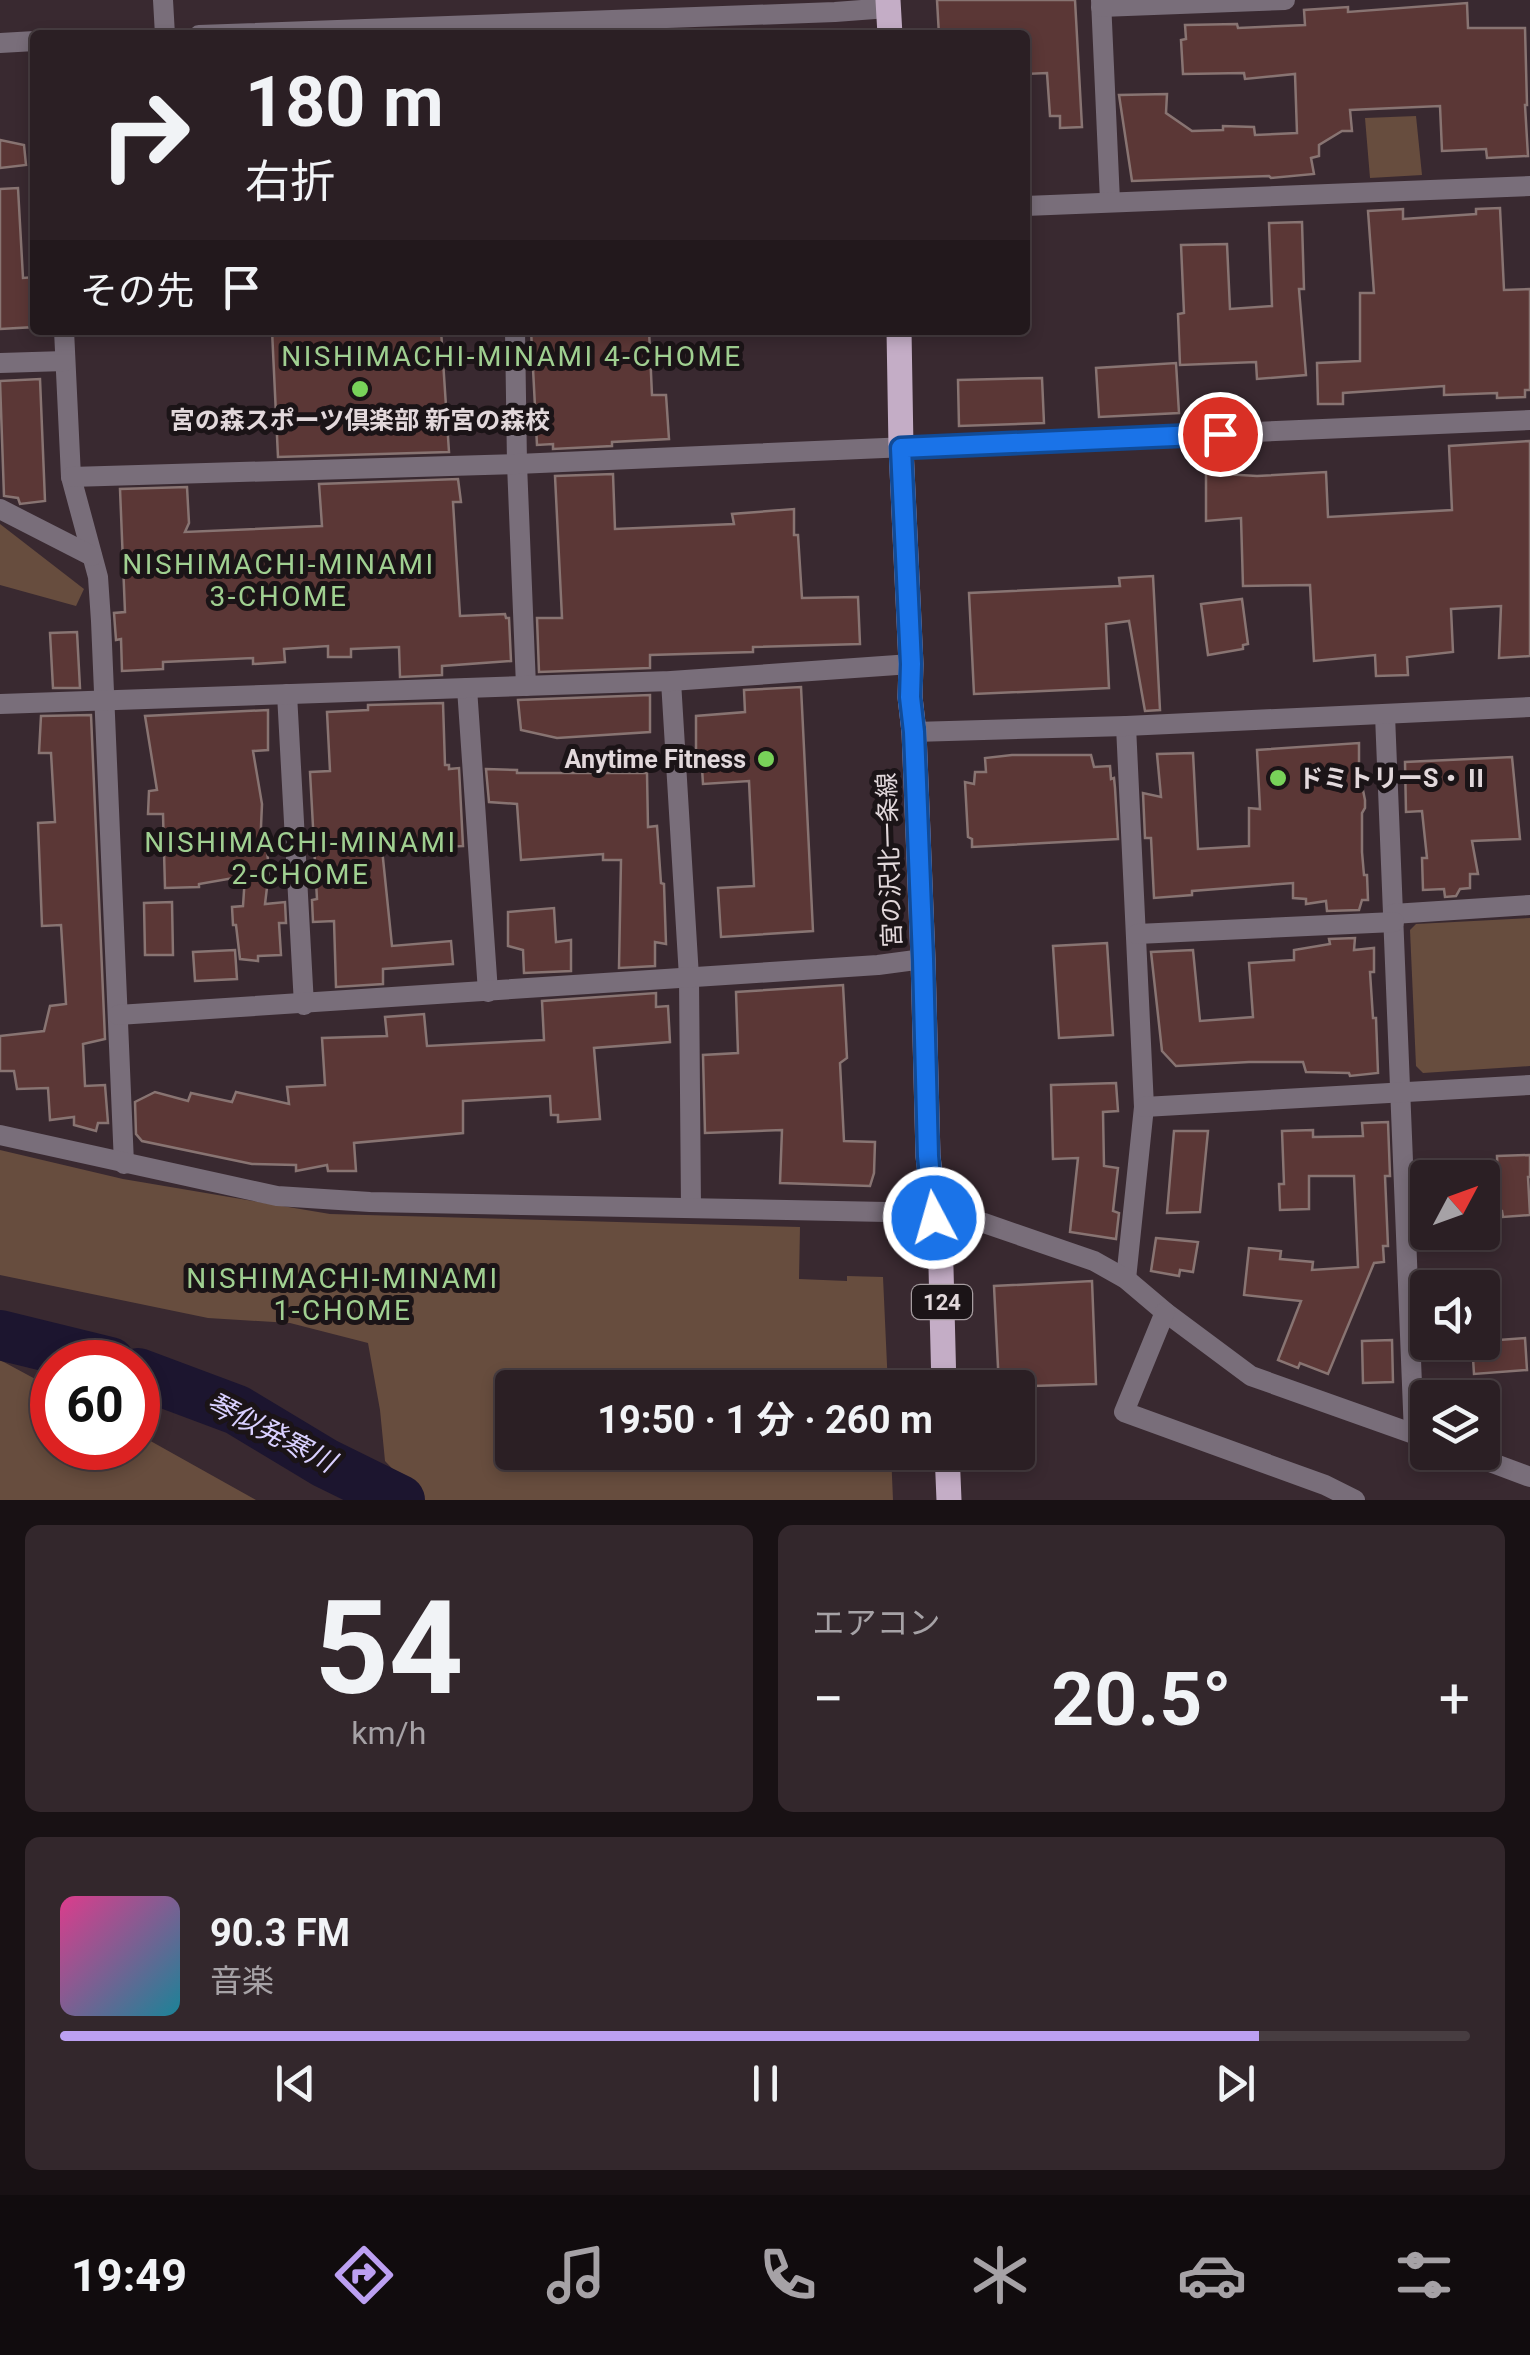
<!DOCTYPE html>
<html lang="ja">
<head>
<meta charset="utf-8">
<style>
  :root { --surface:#2b1f24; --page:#33272c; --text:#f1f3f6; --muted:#a6a2a6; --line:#473d41; --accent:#bca0f2 }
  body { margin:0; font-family:Roboto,"Noto Sans JP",sans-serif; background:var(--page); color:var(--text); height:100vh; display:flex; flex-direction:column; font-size:38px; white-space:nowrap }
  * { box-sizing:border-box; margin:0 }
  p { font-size:32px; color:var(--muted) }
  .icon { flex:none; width:55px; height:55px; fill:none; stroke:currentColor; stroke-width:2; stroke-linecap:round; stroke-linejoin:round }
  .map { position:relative; height:1500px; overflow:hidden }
  .side { display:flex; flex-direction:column; gap:25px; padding:25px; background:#181114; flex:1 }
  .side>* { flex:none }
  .top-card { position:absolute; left:30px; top:30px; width:1000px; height:305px; border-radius:10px; box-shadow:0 5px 15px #0003,0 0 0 2px var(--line); background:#2b1f24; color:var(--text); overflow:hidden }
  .needle { width:65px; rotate:49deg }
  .controls { position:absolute; left:1410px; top:1160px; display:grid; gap:20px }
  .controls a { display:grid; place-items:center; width:90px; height:90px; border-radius:10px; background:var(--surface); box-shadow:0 5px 15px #0003,0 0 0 2px var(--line); font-size:50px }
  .speed { position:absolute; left:30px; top:1340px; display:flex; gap:20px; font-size:50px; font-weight:700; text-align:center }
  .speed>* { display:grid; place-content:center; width:130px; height:130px; border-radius:50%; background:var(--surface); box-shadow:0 5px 15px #0003,0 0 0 2px var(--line); line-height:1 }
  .speed .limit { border:15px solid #d22; background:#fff; color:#111 }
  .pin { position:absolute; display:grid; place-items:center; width:85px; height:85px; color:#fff; margin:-42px; border:5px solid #fff; border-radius:50%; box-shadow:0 2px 10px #0007 }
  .me { position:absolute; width:110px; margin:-55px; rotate:354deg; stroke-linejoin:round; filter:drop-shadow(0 0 8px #0008) }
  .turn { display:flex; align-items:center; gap:35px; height:210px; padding:0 50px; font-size:45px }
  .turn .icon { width:130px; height:130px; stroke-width:2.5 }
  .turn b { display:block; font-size:70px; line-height:85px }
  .then { display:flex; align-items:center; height:95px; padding:0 50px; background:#0003; gap:20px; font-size:38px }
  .big { font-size:75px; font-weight:700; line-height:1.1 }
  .side .tile { flex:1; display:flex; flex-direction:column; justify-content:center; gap:15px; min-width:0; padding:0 35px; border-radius:15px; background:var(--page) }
  .side .dial { align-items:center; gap:0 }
  .dial b { font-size:130px; line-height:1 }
  .song { display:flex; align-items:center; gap:30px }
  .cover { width:120px; height:120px; border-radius:15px; background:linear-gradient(135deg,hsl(330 70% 55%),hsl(190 70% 35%)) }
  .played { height:10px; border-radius:5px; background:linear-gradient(90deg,var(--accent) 85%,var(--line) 85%) }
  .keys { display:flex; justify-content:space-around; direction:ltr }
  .heat { display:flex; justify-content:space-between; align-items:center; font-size:55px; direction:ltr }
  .side .tiles { flex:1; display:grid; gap:25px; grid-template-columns:1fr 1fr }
  .tile:last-child { grid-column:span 2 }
  .trip { position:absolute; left:495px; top:1370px; width:540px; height:100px; border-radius:10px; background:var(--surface); box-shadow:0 5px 15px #0003,0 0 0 2px var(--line); font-weight:700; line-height:100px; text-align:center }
  .dock { display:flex; height:160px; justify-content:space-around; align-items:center; background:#110c0e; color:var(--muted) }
  .dock .icon { width:70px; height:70px }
  .dock .active { color:var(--accent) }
  .dock b { font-size:45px; color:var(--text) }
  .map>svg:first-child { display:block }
  .green { fill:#674d3e }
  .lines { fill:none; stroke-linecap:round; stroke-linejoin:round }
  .river { stroke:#1c152f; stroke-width:50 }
  .building { fill:#5b3736; stroke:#887472; stroke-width:2.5 }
  .street { stroke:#796e7a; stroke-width:20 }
  .primary { stroke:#c4adc6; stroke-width:25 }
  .route-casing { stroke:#114b97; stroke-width:25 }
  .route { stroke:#1a73e8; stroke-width:18 }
  .poi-dot { fill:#78d259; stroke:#1b1417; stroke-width:4 }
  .labels { text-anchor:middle; stroke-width:10; stroke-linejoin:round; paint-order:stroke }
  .shield { fill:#1b1417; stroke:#a69da0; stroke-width:2.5 }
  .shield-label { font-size:22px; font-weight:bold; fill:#e2d8db }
  .poi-label { font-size:25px; font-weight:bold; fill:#e2d8db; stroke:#1b1417 }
  .street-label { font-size:25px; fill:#e2d8db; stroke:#1b1417 }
  .neighbourhood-label { font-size:28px; letter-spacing:2.5px; fill:#a0d091; stroke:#1b1417 }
  .water-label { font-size:28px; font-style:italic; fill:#d9d0ff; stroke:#1b1417 }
</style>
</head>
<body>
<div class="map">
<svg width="1530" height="1500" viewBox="0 0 1530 1500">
  <rect width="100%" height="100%" fill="#392930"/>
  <g class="green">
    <polygon points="1416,116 1422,175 1370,178 1365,118"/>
    <polygon points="0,524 84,589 76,606 0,585"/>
    <polygon points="1530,918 1530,1066 1423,1073 1416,1066 1410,930 1416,924"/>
    <polygon points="0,1150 123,1179 330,1214 800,1227 799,1279 847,1281 847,1276 883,1277 888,1387 512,1388 512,1452 891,1453 893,1500 422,1500 385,1461 380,1410 368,1343 290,1323 208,1318 0,1275"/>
    <polygon points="0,1360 52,1388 52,1448 138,1448 138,1434 256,1500 0,1500"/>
  </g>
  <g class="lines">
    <g class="river">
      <polyline points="0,1335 110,1362"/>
      <polyline points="138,1373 237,1410 325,1463 400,1500"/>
    </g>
  </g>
  <g class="building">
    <polygon points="937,0 1075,0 1082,127 1060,128 1060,116 1050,116 1047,73 1025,74 1025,35 939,35"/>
    <polygon points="1467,3 1468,28 1525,28 1527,105 1525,105 1528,156 1487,158 1486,149 1442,151 1440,106 1350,110 1352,131 1342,131 1319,145 1319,156 1311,158 1314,174 1271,178 1269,176 1132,181 1119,95 1167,94 1166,113 1192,131 1223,130 1223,126 1254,127 1255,135 1297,133 1295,74 1245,79 1244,73 1183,74 1181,40 1186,39 1185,25 1237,24 1238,28 1305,25 1304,10 1348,7 1348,12"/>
    <polygon points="0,140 24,145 26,165 0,168"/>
    <polygon points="18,188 23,278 35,277 35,327 0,329 0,189"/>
    <polygon points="1500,208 1504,290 1530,289 1530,390 1525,390 1525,397 1497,398 1497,393 1444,395 1444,386 1343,393 1343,404 1318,404 1317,363 1360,361 1360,293 1374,293 1368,211 1403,209 1403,219 1476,214 1476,209"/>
    <polygon points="1302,222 1304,289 1299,289 1306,375 1257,379 1256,362 1180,365 1178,314 1184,313 1181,245 1227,244 1230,309 1272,306 1269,223"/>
    <polygon points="272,330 441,330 449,452 278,457"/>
    <polygon points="531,330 649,330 652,395 666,395 669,439 612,442 612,446 553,449 553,444 537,445"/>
    <polygon points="1176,363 1179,413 1099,417 1096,368"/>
    <polygon points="1042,378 1044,423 959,426 958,380"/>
    <polygon points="40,379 45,501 20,504 18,498 4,496 0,381"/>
    <polygon points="1530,441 1530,656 1499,658 1501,606 1451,609 1453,652 1407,657 1408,675 1376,676 1375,655 1314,661 1310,585 1243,586 1241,518 1206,521 1206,473 1257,476 1326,472 1328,517 1452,510 1449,446"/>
    <polygon points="613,474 615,529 734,524 732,514 794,509 794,535 798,535 802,598 858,597 860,644 753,647 753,652 650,655 650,668 539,672 537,618 562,618 555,476"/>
    <polygon points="458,479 461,502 453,502 460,616 505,614 506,618 509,618 511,661 442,666 442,675 400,677 399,647 351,649 351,657 328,657 328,646 284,649 285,662 253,664 253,658 163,662 163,669 122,671 121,639 116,640 114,613 125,612 120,489 187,487 189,523 185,532 322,526 319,484"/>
    <polygon points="1153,576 1160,710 1145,711 1129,621 1106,624 1109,688 974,694 969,593 1120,586 1119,578"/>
    <polygon points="1242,599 1248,644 1243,645 1243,649 1208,655 1201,604"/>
    <polygon points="77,632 80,688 53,688 50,633"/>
    <polygon points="801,687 813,931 721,937 718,888 754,886 749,781 703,784 701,752 696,753 696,716 745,712 744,690"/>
    <polygon points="650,695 650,732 557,738 521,730 518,700"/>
    <polygon points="443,703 445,765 449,765 449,769 459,768 463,846 382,849 392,946 451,941 453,964 383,969 383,984 336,987 334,921 313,922 312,900 317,899 310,772 330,771 327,712 368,710 368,705"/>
    <polygon points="268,710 268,750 253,751 262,804 260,849 267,850 269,871 265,904 285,902 286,923 279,923 281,955 258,956 258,961 240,959 236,925 233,925 232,907 243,906 245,876 199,884 199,887 165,888 163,814 148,814 149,791 157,790 145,716"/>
    <polygon points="91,715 105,1039 83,1044 85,1086 105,1085 108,1123 98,1123 96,1131 74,1125 74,1117 50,1120 48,1088 17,1089 14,1071 0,1071 0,1036 44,1031 50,1006 66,1004 61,925 42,926 38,823 55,822 51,753 39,753 41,716"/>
    <polygon points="1359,743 1359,770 1365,800 1365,808 1362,813 1362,852 1364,875 1367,875 1368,900 1362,900 1359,910 1327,911 1326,901 1306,904 1306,899 1293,898 1293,883 1192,891 1192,895 1154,898 1151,838 1145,838 1143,793 1161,797 1157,754 1193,753 1198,849 1249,846 1249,808 1260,809 1257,750"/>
    <polygon points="1012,755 1091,755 1094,767 1110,766 1111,779 1114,778 1115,788 1118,839 972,847 972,839 968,837 965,782 974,784 975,772 986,772 985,758"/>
    <polygon points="1512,757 1520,839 1472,841 1478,874 1470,874 1470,888 1460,889 1456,896 1445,897 1444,889 1423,890 1422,858 1427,858 1422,811 1406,812 1405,762"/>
    <polygon points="486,769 517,770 517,773 647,773 648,827 657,826 661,883 664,884 666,944 655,942 655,966 619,968 621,860 603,860 603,854 521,860 517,804 489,802"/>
    <polygon points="172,902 173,955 145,955 144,903"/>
    <polygon points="554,908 556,942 571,940 571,971 524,973 523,950 508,946 508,912"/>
    <polygon points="1355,938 1354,950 1374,948 1374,972 1370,972 1373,1018 1376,1018 1378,1073 1350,1076 1349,1073 1306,1072 1303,1062 1249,1062 1176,1066 1162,1051 1151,952 1193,950 1200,1021 1253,1017 1249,963 1294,960 1294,950 1330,944 1329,939"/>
    <polygon points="1107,943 1113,1035 1059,1038 1053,946"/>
    <polygon points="235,950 237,979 195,981 193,952"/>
    <polygon points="843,985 847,1058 840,1063 844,1141 875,1142 874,1173 870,1186 780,1183 782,1130 705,1133 703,1055 738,1053 736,992"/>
    <polygon points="656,993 656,1007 668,1006 670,1042 594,1048 600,1119 558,1122 558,1115 551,1115 550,1096 463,1101 463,1133 354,1143 356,1171 328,1171 327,1165 296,1171 296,1165 252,1164 142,1141 136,1134 135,1102 155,1092 188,1101 191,1093 232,1102 236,1092 289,1104 287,1087 325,1085 322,1038 387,1036 385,1017 424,1014 427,1046 544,1040 542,1001"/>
    <polygon points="1116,1083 1118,1111 1103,1112 1104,1166 1118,1168 1113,1211 1119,1213 1116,1239 1070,1232 1078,1158 1053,1159 1051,1085"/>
    <polygon points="1388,1122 1390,1176 1385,1176 1388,1246 1383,1246 1384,1262 1374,1263 1328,1374 1300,1363 1298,1368 1278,1360 1301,1301 1244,1295 1249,1248 1281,1251 1280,1259 1313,1262 1312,1270 1358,1267 1354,1176 1309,1176 1309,1209 1280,1210 1279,1184 1284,1184 1282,1131 1313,1130 1313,1137 1363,1136 1362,1123"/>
    <polygon points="1174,1131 1208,1131 1200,1212 1167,1213"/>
    <polygon points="1530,1155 1530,1177 1528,1177 1530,1215 1503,1217 1502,1211 1482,1212 1482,1185 1498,1184 1497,1156"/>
    <polygon points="1156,1238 1198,1242 1193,1272 1180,1270 1179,1276 1151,1271"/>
    <polygon points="1092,1281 1096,1384 999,1387 994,1286"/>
    <polygon points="1525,1338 1527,1370 1474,1374 1472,1342"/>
    <polygon points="1392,1340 1393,1382 1363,1383 1362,1341"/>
  </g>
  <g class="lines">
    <g class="street">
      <polyline points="163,0 165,35"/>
      <polyline points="1101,0 1110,201"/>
      <polyline points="1101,7 1285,0"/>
      <polyline points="199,35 835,12 888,8"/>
      <polyline points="0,43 35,41"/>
      <polyline points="1025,206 1530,186"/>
      <polyline points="64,330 71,477 98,577 101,621 124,1164"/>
      <polyline points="515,330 517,464 526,686"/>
      <polyline points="0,363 65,361"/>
      <polyline points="71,477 517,464 1530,420"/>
      <polyline points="0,509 92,556"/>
      <polyline points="671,681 689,977 691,1208"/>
      <polyline points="467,688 488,992"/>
      <polyline points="287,694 304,1005"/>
      <polyline points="0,704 671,681 911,664"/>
      <polyline points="1385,715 1414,1434"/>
      <polyline points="1126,726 1144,1107 1126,1279"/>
      <polyline points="914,732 1126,726 1530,707"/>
      <polyline points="1393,914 1530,905"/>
      <polyline points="1137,934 1394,922"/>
      <polyline points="118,1015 878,965 923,959"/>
      <polyline points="1144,1107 1530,1085"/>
      <polyline points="0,1135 277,1196 370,1202 887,1212 984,1223 1094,1261 1126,1279 1165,1312 1251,1376 1428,1439"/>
      <polyline points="1165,1312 1124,1412 1325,1485 1355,1500"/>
      <polyline points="1463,1452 1530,1477"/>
    </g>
    <g class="primary">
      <polyline points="888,0 890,35"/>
      <polyline points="899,330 901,448 911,664 910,697 914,732 923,959 928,1156 941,1268 944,1388"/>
      <polyline points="947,1452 949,1500"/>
    </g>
  </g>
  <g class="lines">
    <g class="route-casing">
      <polyline id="route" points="934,1218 928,1156 923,959 914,732 910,697 911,664 901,448 1220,434"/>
    </g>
    <use href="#route" class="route"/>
  </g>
  <g class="poi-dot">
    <circle cx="360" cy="389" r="10"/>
    <circle cx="766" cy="759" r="10"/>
    <circle cx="1278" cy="778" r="10"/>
  </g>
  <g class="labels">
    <rect class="shield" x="912" y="1285" width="60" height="34" rx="8"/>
    <g class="shield-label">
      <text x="942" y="1310">124</text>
    </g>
    <g class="poi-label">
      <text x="360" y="429">宮の森スポーツ倶楽部 新宮の森校</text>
      <text x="746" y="768" text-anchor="end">Anytime Fitness</text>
      <text x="1298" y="787" text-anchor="start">ドミトリーS・Ⅱ</text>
    </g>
    <g class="street-label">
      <text transform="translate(889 860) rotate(-92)" y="9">宮の沢北一条線</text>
    </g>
    <g class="neighbourhood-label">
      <text x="512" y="366">NISHIMACHI-MINAMI 4-CHOME</text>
      <text x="279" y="574">NISHIMACHI-MINAMI<tspan x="279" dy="32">3-CHOME</tspan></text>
      <text x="301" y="852">NISHIMACHI-MINAMI<tspan x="301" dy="32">2-CHOME</tspan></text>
      <text x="343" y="1288">NISHIMACHI-MINAMI<tspan x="343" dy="32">1-CHOME</tspan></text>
    </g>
    <g class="water-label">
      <text transform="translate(271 1432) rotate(27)" y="10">琴似発寒川</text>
    </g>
  </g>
</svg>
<div class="controls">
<a><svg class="needle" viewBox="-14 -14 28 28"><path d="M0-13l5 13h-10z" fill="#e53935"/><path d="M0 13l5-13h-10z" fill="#a6a2a6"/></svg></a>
<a><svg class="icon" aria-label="sound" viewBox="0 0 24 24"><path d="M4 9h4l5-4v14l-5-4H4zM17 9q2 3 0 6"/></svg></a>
<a><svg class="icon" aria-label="layers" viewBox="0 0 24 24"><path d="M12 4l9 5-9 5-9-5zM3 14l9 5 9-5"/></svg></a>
</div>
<div class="speed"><div class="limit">60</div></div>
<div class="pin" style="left:1220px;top:434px;background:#d93025"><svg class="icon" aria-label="arrive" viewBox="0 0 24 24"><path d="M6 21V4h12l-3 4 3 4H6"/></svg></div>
<svg class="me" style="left:934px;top:1218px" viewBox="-20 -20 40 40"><circle r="17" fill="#1a73e8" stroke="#fff" stroke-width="3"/><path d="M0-11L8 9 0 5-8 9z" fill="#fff"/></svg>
<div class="trip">19:50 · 1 分 · 260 m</div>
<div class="top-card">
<div class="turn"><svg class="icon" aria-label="right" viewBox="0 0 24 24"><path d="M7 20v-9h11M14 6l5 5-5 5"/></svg><div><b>180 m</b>右折</div></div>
<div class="then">その先<svg class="icon" aria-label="arrive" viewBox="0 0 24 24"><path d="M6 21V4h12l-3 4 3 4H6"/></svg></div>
</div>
</div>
<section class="side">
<div class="tiles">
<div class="tile dial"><b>54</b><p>km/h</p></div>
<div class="tile"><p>エアコン</p>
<div class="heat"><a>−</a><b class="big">20.5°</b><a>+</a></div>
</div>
<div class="tile">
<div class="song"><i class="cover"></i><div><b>90.3 FM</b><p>音楽</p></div></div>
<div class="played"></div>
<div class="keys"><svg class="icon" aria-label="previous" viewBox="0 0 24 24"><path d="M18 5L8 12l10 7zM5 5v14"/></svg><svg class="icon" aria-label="pause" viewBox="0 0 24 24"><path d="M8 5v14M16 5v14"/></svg><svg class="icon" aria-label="next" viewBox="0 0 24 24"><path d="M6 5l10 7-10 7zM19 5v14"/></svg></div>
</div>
</div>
</section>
<nav class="dock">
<b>19:49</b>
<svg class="icon active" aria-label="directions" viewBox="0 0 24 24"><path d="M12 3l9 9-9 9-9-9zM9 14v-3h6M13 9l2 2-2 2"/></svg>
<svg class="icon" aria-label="music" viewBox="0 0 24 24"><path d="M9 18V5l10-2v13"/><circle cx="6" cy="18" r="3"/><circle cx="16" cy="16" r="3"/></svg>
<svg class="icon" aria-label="phone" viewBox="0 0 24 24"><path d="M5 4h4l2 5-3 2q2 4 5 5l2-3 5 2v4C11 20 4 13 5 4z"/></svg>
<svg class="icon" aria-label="climate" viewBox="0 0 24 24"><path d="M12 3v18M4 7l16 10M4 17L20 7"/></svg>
<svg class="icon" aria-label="car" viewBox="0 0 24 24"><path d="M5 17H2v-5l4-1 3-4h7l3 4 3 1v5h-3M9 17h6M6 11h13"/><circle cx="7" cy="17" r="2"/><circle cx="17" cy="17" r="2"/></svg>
<svg class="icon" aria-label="filters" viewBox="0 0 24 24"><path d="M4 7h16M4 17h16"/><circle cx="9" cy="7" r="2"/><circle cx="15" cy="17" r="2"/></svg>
</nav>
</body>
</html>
